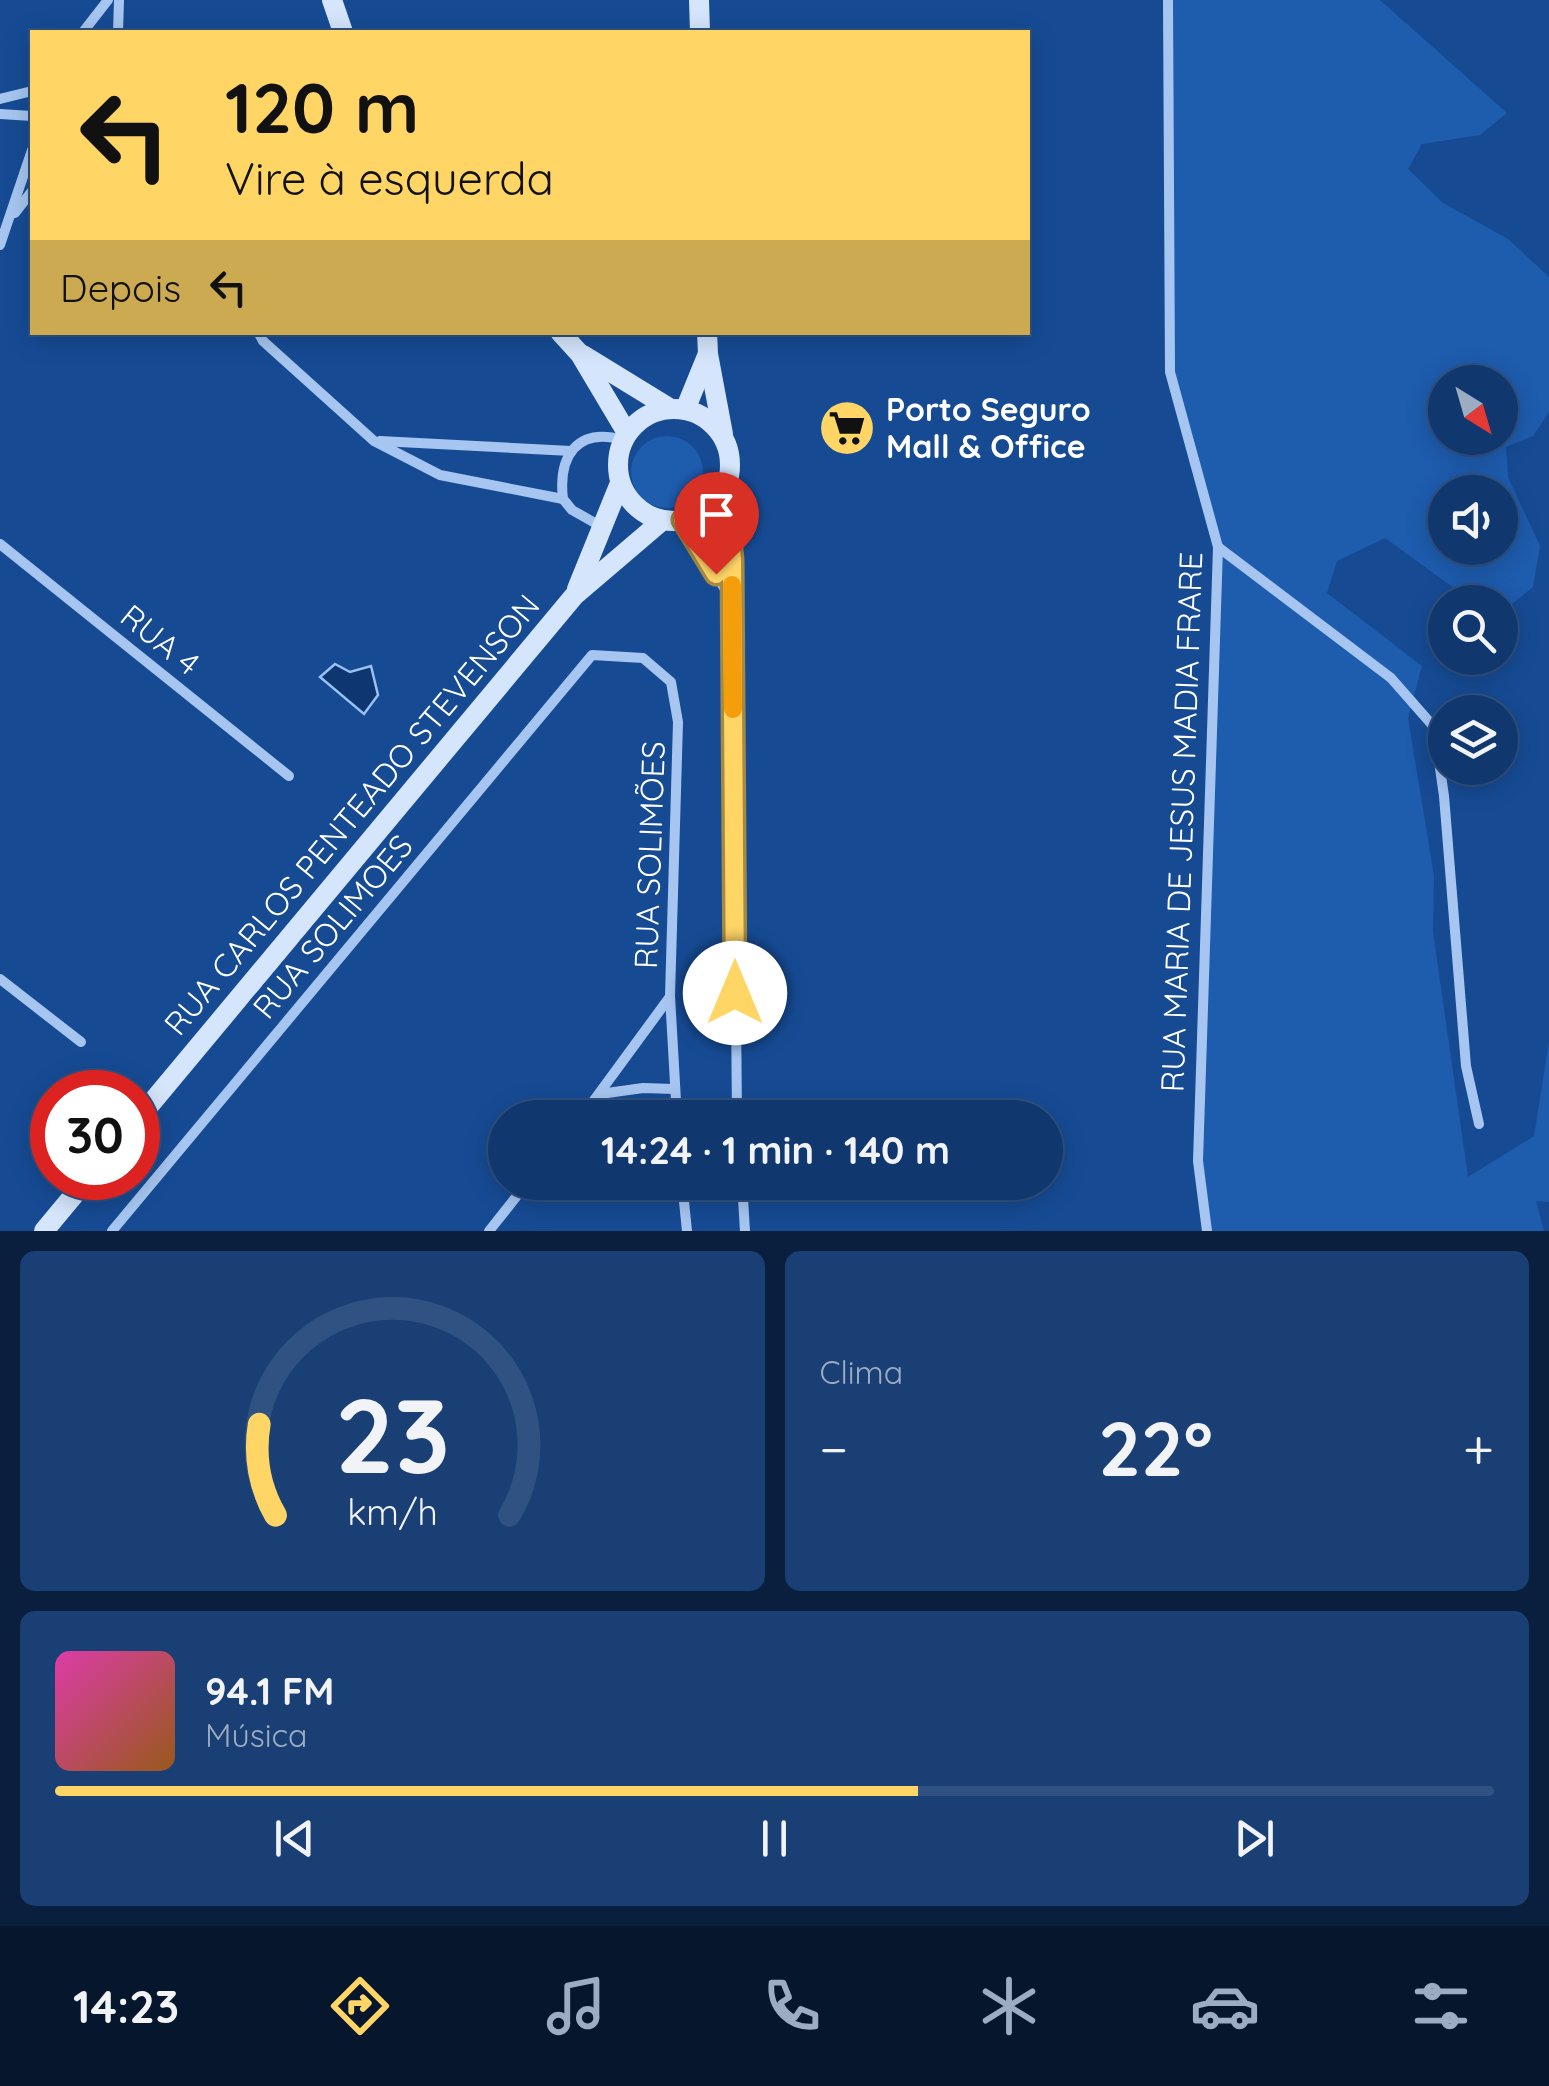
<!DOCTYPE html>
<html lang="pt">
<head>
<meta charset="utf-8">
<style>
  :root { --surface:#10386f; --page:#193f74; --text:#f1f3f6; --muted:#9cacc3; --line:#305282; --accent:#ffd566 }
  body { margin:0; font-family:Quicksand,sans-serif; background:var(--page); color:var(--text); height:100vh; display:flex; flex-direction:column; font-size:38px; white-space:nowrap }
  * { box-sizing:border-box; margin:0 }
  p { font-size:32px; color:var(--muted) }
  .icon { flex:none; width:55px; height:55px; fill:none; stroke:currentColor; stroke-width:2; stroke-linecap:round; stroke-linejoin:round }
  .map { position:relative; height:1231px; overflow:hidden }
  .sheet { display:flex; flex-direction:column; gap:20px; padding:20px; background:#091f3d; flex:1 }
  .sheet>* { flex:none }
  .top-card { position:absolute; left:30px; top:30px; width:1000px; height:305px; border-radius:0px; box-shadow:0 5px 25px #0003,0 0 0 2px var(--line); background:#ffd566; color:#111; overflow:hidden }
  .needle { width:65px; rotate:143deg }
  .fabs { position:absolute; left:1428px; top:365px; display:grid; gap:20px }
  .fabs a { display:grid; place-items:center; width:90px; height:90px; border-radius:50%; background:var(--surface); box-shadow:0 5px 25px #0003,0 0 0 2px var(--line); font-size:50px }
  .speed { position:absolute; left:30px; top:1070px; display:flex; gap:20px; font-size:50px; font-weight:700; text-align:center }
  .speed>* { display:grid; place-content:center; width:130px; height:130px; border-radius:50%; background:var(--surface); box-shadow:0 5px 25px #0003,0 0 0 2px var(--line); line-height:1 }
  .speed .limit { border:15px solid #d22; background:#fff; color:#111 }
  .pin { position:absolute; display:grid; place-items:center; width:85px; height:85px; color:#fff; margin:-102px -42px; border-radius:50% 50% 50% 0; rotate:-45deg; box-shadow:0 0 10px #0007 }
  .pin .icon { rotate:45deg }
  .me { position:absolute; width:110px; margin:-55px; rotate:0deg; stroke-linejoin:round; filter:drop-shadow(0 0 8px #0008) }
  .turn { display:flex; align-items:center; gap:35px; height:210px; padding:0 30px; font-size:45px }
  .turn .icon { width:130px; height:130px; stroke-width:2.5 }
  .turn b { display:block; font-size:70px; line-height:85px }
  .then { display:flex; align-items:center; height:95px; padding:0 30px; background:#0003; gap:20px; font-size:38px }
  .big { font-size:75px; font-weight:700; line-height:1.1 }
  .sheet .tile { flex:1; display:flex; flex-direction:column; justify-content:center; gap:15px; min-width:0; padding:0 35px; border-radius:15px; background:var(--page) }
  .sheet .dial { align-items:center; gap:0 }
  .dial svg { height:260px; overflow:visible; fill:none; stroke:var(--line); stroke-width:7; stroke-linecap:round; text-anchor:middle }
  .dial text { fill:var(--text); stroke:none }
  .song { display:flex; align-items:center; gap:30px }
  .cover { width:120px; height:120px; border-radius:15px; background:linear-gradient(135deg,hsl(320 70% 55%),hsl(30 70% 35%)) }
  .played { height:10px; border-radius:5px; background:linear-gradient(90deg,var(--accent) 60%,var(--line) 60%) }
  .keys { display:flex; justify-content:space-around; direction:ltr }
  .heat { display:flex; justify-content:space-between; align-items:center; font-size:55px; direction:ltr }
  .sheet .tiles { flex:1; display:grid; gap:20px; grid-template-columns:1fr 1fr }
  .tile:last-child { grid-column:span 2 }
  .trip { position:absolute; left:488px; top:1100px; width:575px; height:100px; border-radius:50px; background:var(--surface); box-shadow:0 5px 25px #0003,0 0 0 2px var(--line); font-weight:700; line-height:100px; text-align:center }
  .menu { display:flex; height:160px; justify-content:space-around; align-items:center; background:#06162c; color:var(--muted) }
  .menu .icon { width:70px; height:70px }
  .menu .on { color:var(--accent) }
  .menu b { font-size:45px; color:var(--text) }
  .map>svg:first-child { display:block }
  .green { fill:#1e5cae; fill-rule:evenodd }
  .water { fill:#0e3771; stroke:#98c1f4; stroke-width:2.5 }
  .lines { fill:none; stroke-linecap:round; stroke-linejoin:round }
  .street { stroke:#a6c6f1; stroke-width:10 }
  .secondary { stroke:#d4e5fc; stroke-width:20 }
  .route-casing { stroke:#a68a42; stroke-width:25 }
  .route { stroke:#ffd566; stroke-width:18 }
  .slow { stroke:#f59e0b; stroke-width:18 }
  .labels { text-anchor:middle; stroke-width:10; stroke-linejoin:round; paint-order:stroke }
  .poi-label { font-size:32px; font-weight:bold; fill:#fff; stroke:#164b94; text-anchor:start }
  .street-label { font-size:32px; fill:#fff; stroke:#164b94 }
</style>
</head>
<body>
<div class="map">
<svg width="1549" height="1231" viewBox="0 0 1549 1231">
  <rect width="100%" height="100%" fill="#164b94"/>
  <g class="green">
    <path d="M1168 0H1380L1507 113 1480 135 1422 144 1408 169 1443 203 1508 239 1549 277V412L1533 436 1506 447 1508 477 1540 546 1533 587 1508 607 1500 608V602H1473L1385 538 1337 561 1327 593 1422 666 1408 718 1434 876 1433 932 1468 1177 1534 1136 1549 1042V1202L1536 1201 1544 1231H1207L1198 1161 1218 547 1170 372ZM1445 382H1500V438H1445ZM1445 492H1500V548H1445Z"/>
    <circle cx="667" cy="472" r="36"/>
  </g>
  <polygon class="water" points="335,664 350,672 371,666 378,695 364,714 320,677"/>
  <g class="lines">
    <g class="street">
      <polyline points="1168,0 1170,372 1218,547 1198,1161 1207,1231"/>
      <polyline points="83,32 108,0"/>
      <polyline points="118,32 119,0"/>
      <polyline points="0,99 32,91"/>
      <polyline points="0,114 32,116"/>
      <polyline points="15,213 32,191"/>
      <polyline points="0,245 32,150"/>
      <polyline points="258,332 263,341 374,441 440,475 563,499"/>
      <polyline points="380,441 571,451"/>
      <polyline points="725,488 732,560 737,1118"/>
      <polyline points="683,521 731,599"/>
      <path d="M602 527 572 510 563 499C558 456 577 427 623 440"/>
      <polyline points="0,544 289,776"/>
      <polyline points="1218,547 1391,678 1434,727 1444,796 1466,1066 1479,1124"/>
      <polyline points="0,979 81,1042"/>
      <polyline points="600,1094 643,1088 674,1089"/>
      <polyline points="581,1118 669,998"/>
      <polyline points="682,1182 687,1231"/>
      <polyline points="742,1182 745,1231"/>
      <polyline points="112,1231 592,655 643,658 671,682 678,722 670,996 677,1118"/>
      <polyline points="489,1231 528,1182"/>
    </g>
    <g class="secondary">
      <polyline points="332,0 343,32"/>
      <polyline points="699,0 700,32"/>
      <polyline points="560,332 580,354 627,433"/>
      <polyline points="707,332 708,354 723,434"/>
      <polyline points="583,355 671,409"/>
      <circle cx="674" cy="465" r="56"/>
      <polyline points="685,410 707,356"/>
      <polyline points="577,589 620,483"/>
      <polyline points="138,1119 574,596 663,520"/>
      <polyline points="44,1231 88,1178"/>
    </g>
  </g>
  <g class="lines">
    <g class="route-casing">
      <path id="route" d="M716 574 683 520C703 514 714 506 725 488L732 560 735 993"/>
    </g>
    <use href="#route" class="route"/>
    <polyline class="slow" points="732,585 733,709"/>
  </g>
  <defs>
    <g id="supermarket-disc" transform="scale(2.875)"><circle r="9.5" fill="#ffd566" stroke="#164b94"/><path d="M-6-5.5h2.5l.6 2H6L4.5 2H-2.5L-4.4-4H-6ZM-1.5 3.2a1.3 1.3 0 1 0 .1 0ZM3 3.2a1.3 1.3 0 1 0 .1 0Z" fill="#111"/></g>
  </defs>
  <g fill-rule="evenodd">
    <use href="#supermarket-disc" x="847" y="428"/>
  </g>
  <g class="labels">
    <g class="poi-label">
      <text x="886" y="421">Porto Seguro<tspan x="886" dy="37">Mall &amp; Office</tspan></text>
    </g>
    <g class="street-label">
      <text transform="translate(160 640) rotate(39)" y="11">RUA 4</text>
      <text transform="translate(352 815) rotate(-50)" y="11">RUA CARLOS PENTEADO STEVENSON</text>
      <text transform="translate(1182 822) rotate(-88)" y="11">RUA MARIA DE JESUS MADIA FRARE</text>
      <text transform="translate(650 855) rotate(-88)" y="11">RUA SOLIMÕES</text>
      <text transform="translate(333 927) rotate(-50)" y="11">RUA SOLIMOES</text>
    </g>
  </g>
</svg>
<div class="fabs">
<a><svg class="needle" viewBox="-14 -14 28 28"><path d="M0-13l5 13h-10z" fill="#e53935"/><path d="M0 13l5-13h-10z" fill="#9cacc3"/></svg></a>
<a><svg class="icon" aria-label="sound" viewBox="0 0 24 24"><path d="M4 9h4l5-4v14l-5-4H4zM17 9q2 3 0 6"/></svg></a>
<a><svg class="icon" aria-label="search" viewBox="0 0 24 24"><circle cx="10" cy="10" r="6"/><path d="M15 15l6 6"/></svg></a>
<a><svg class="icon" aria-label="layers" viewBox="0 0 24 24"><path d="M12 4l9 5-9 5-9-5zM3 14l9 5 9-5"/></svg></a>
</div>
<div class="speed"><div class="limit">30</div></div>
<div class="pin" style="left:716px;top:574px;background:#d93025"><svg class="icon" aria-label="arrive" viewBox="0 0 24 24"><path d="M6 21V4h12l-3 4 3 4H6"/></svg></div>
<svg class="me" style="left:735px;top:993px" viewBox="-20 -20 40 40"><circle r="19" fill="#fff"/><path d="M0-13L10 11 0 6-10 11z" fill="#ffd566"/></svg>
<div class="trip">14:24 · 1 min · 140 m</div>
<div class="top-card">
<div class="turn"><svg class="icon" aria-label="left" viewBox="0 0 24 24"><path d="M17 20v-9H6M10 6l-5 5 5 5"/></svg><div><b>120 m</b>Vire à esquerda</div></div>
<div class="then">Depois<svg class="icon" aria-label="left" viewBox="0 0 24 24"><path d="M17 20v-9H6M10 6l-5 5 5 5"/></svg></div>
</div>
</div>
<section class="sheet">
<div class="tiles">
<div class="tile dial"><svg viewBox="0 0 100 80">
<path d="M14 69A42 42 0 1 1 86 69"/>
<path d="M14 69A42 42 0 0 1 9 41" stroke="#ffd566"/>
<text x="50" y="56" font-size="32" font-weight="700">23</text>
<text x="50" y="72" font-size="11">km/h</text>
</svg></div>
<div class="tile"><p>Clima</p>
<div class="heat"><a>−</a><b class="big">22°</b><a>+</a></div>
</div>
<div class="tile">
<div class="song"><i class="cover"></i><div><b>94.1 FM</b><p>Música</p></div></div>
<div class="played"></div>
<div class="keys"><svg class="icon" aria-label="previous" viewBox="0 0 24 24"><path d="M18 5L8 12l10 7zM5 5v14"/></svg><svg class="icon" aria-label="pause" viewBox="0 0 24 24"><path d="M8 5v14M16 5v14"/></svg><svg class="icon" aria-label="next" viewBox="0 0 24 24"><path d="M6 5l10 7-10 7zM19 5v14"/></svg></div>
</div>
</div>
</section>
<nav class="menu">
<b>14:23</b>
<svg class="icon on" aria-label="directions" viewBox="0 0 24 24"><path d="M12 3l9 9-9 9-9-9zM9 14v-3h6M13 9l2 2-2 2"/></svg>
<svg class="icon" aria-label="music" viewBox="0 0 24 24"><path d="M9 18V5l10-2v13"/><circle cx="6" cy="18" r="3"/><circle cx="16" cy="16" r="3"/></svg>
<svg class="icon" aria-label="phone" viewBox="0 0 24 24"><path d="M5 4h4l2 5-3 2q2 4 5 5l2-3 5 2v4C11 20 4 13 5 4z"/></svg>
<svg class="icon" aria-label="climate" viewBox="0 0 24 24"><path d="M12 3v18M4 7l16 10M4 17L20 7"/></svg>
<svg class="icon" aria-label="car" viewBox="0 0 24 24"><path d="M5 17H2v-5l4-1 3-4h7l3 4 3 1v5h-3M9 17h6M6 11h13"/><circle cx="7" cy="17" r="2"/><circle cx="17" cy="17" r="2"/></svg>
<svg class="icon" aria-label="filters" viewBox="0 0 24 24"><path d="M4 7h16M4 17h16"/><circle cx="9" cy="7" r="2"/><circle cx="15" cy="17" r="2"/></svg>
</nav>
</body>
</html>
